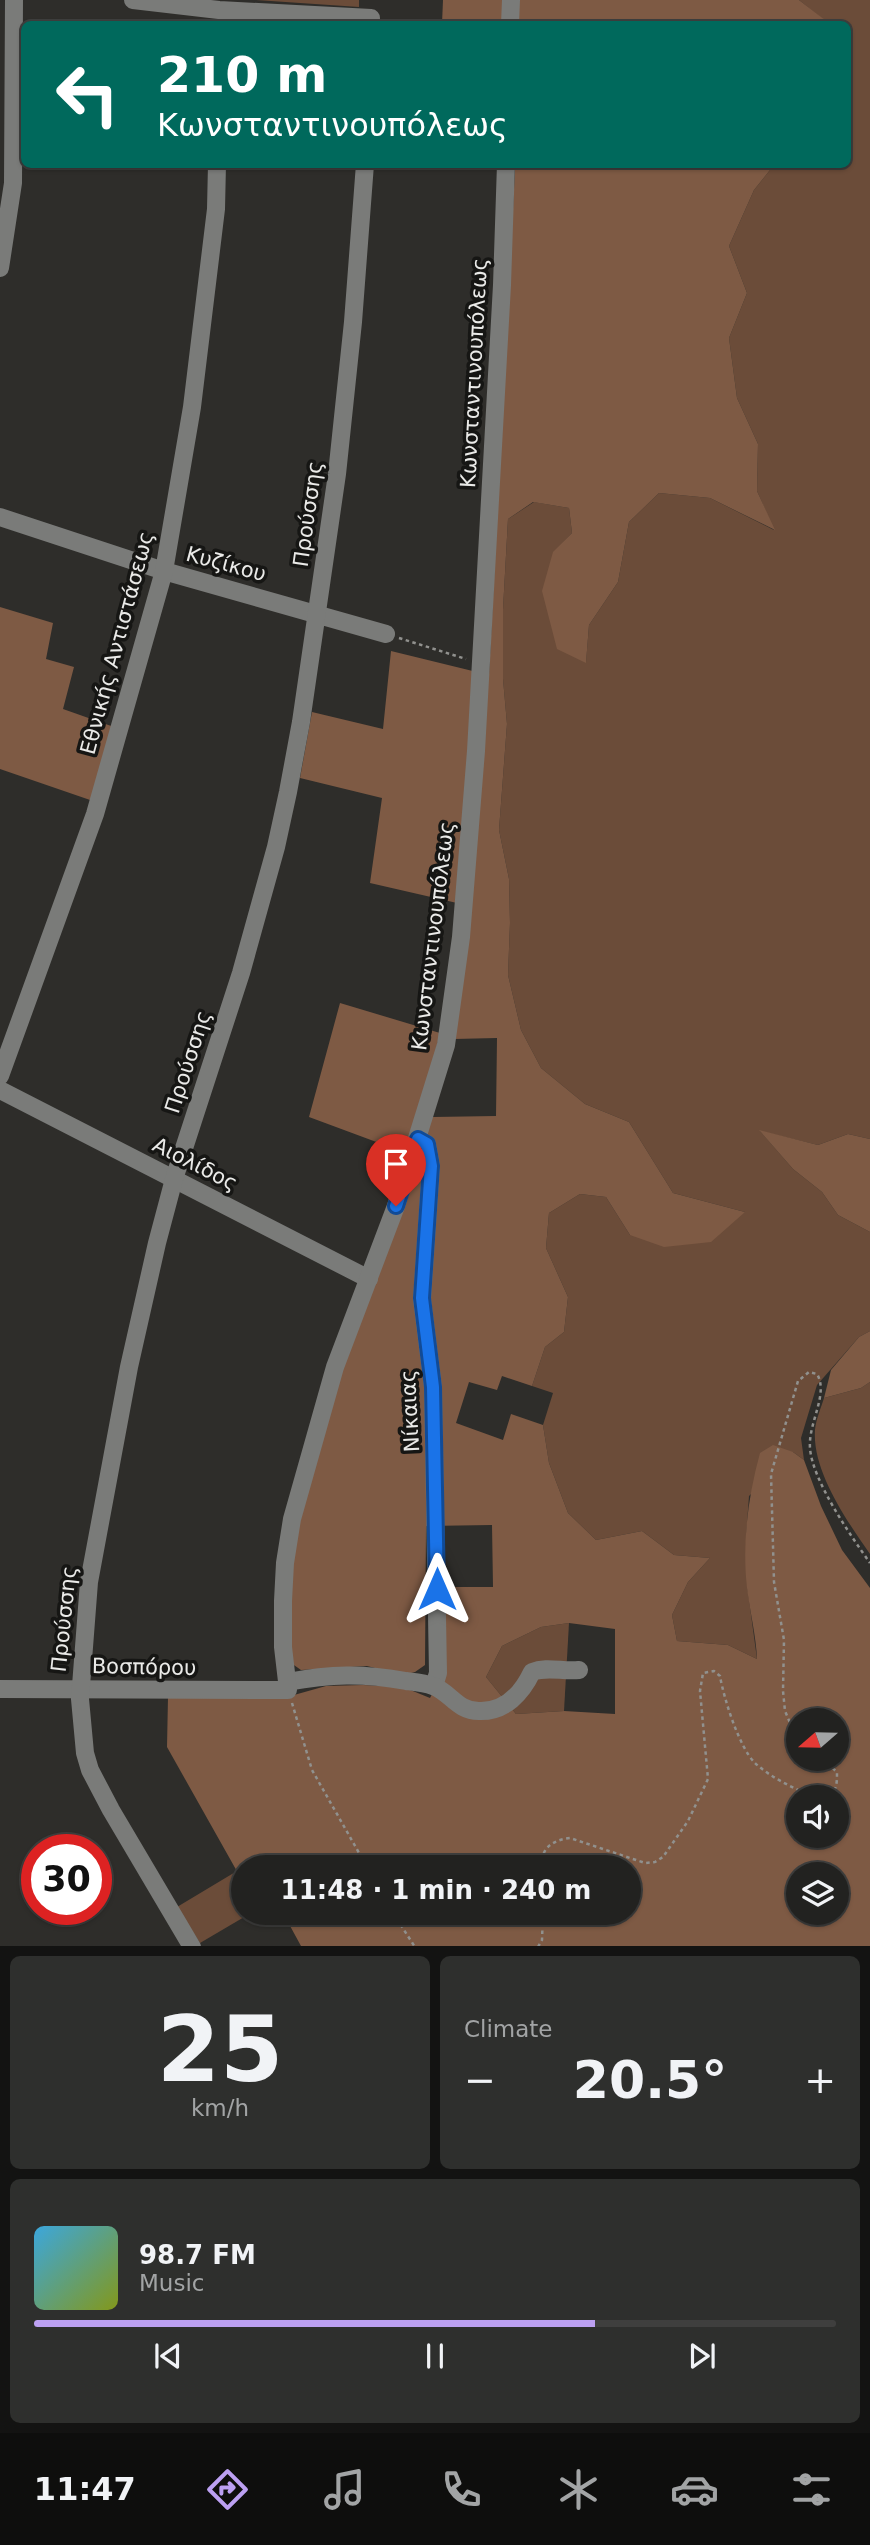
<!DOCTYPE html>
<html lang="en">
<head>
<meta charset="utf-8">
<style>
  :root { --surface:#222220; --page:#2e2f2d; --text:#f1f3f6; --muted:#a2a4a5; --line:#3f3f3e; --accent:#bca0f2 }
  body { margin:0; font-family:"DejaVu Sans",sans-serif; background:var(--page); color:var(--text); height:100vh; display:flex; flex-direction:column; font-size:26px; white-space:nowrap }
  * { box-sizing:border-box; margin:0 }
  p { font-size:23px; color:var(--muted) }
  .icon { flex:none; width:38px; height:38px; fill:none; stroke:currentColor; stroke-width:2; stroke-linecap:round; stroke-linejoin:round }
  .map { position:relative; height:1946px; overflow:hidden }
  .side { display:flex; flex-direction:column; gap:10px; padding:10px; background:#131312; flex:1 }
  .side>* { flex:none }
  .hud { position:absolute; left:21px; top:21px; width:830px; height:147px; border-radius:10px; box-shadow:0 2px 5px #0004,0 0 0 2px var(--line); background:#00695c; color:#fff; overflow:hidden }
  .needle { width:46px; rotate:250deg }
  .fabs { position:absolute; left:786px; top:1708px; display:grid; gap:14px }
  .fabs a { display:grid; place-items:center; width:63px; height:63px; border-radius:50%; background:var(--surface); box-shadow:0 2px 5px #0004,0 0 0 2px var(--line); font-size:35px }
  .speed { position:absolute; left:21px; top:1834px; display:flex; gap:14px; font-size:35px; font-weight:700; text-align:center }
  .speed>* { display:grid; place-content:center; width:91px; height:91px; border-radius:50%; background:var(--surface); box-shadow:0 2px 5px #0004,0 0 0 2px var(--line); line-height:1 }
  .speed .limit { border:10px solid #d22; background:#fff; color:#111 }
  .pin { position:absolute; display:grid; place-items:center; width:60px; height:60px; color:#fff; margin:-72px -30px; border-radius:50% 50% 50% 0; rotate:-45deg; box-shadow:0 0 7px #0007 }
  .pin .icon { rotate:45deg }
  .me { position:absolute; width:77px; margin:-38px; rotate:0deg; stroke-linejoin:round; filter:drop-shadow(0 0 5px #0008) }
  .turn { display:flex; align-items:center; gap:24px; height:147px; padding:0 21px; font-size:32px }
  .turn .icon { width:91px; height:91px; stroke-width:2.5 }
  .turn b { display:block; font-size:49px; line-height:60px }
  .big { font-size:52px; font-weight:600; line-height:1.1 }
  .side .widget { flex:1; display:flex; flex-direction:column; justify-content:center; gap:10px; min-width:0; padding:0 24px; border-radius:10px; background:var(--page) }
  .side .dial { align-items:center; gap:0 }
  .dial b { font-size:91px; line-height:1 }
  .song { display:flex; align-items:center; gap:21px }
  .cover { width:84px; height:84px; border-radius:10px; background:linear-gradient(135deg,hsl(200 70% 55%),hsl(70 70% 35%)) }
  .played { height:7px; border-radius:4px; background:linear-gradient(90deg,var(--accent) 70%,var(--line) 70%) }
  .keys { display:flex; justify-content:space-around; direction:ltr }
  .heat { display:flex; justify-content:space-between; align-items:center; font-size:38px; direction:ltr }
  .side .tiles { flex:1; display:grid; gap:10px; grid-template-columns:1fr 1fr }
  .widget:last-child { grid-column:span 2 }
  .trip { position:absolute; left:231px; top:1855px; width:410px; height:70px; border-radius:35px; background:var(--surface); box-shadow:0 2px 5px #0004,0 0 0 2px var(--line); font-weight:600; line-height:70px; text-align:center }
  .tab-bar { display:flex; height:112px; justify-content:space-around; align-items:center; background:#0e0e0d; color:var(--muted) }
  .tab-bar .icon { width:49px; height:49px }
  .tab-bar .current { color:var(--accent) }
  .tab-bar b { font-size:32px; color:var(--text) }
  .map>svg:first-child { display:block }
  .green { fill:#6b4c39 }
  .forest { fill:#7e5a44; fill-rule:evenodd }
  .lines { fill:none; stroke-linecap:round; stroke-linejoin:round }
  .path { stroke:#91918e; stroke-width:2.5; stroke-dasharray:3.5 3.5; stroke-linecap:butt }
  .minor { stroke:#7a7b79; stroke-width:18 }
  .route-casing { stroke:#114b97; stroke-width:18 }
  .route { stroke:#1a73e8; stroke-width:12 }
  .labels { text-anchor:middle; stroke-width:7; stroke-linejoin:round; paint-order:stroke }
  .street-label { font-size:21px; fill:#eaeae8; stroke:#161614 }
</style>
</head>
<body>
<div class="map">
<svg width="870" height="1947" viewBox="0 0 870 1947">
  <rect width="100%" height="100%" fill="#2e2d2a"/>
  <g class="green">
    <polygon points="256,0 359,0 359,7"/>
    <polygon points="799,0 870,0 870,1139 848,1134 818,1145 760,1131 793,1169 822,1192 838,1215 870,1232 870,1331 859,1337 817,1385 801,1438 804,1460 793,1452 749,1496 746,1538 747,1585 757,1659 728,1645 677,1641 672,1615 688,1582 710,1558 674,1555 642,1531 596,1540 568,1513 549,1463 543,1425 553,1393 532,1386 545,1347 564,1332 568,1297 546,1248 549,1213 580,1194 606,1197 630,1235 745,1212 673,1193 629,1122 585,1104 541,1068 521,1030 508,975 510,923 509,879 499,830 507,724 503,679 503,609 508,519 534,502 569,508 572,533 553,553 586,662 589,625 618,582 629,522 659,493 710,498 774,530 757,491 758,444 737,398 729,338 747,293 729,246 754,190 774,165 847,164 847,24 827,24 828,23"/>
    <path d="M870 1382V1554C847 1521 812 1471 815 1430 816 1419 821 1408 824 1398L861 1388Z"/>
    <polygon points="569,1623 564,1711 516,1714 486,1677 502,1646 541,1627"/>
    <polygon points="237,1871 243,1882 243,1913 251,1913 200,1943 177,1907"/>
  </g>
  <g class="forest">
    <polygon points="443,0 799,0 829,23 442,24"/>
    <path d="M460 165H774L754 190 729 246 747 293 729 338 737 398 758 444 757 491 775 530 710 498 659 493 629 522 618 582 589 625 586 663 557 649 542 591 553 552 572 533 569 508 533 502 508 519 503 609V679L507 724 499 830 509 879 510 923 508 975 521 1030 541 1068 585 1104 629 1122 673 1193 745 1212 711 1242 664 1247 630 1235 606 1197 580 1194 549 1213 546 1248 568 1297 564 1332 545 1347 532 1386 502 1376 497 1390 469 1382 456 1423 503 1440 511 1414 543 1425 549 1463 568 1513 596 1540 642 1531 674 1555 710 1558 688 1582 672 1615 677 1641 728 1645 757 1659C756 1636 750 1612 747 1588 742 1542 748 1497 760 1453L773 1445 793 1452 804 1460 821 1506 842 1550 870 1588V1946H301L283 1913H628V1867H243V1882L167 1747 168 1697 294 1695 326 1686 363 1685 403 1687 430 1698 441 1677 445 1587H493L492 1525 426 1526 425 1665 415 1672 403 1675 367 1666 301 1670 291 1663V1556L306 1486 406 1153 309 1117 340 1003 440 1033 421 1111 433 1117 496 1116 497 1038 454 1039 457 903 370 883 382 798 300 778 312 712 383 729 391 651 489 675 515 170ZM569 1623 615 1629V1714L564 1711 516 1714 486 1677 502 1646 541 1627ZM798 1720H836V1759H798ZM798 1797H836V1836H798ZM798 1874H836V1913H798Z"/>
    <polygon points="0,607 53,623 46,659 74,667 63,709 114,727 93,801 0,769"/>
    <polygon points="759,1130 818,1145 848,1134 870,1139 870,1232 838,1215 822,1192 793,1169"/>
    <polygon points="870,1331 870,1382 861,1388 824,1398 831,1370 859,1337"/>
  </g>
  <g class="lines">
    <g class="path">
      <polyline points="399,638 466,659"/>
      <polyline points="292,1703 312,1770 367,1867"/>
      <path d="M798 1733 791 1725 785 1711 783 1691 784 1640 774 1582 771 1474 798 1381 809 1372 817 1374C829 1394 808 1423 810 1448 812 1480 851 1536 870 1563"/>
      <path d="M822 1759 837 1772C837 1784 837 1792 826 1797"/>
      <path d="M542 1867C540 1848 553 1840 570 1838L645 1863 655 1862 663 1857 688 1821 708 1779 700 1691 703 1673 714 1671 720 1676C724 1699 739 1747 755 1763 771 1778 794 1788 813 1797"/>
      <polyline points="393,1913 415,1947"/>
      <polyline points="538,1947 542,1940 543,1913"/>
    </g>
    <g class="minor">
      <polyline points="133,0 219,10 371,18"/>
      <polyline points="510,24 511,0"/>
      <polyline points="0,268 13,183 14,0"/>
      <polyline points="0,517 164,571 386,634"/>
      <polyline points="0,1076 95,814 164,571 192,407 216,209 217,164"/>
      <polyline points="0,1090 369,1279"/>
      <polyline points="418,1139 427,1144 431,1166 422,1299 433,1387 438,1673 434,1686"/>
      <path d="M287 1682C331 1674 362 1673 406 1681 414 1682 425 1683 433 1686 450 1692 457 1711 479 1711 505 1712 522 1693 532 1672 547 1666 563 1672 579 1670"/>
      <polyline points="0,1689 288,1690 283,1647 283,1601 285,1563 292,1519 335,1367 396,1206 446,1045 461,937 476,751 502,285 506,164"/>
      <polyline points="192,1947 111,1810 90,1770 85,1753 80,1699 89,1582 129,1367 157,1243 174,1179 241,973 276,847 288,792 301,722 337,474 353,322 365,164"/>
    </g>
  </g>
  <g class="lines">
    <g class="route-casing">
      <polyline id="route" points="396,1206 418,1139 427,1144 431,1166 422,1298 433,1387 437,1589"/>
    </g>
    <use href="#route" class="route"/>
  </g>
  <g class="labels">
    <g class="street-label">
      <text transform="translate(474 373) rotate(-87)" y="7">Κωνσταντινουπόλεως</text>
      <text transform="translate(308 514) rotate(-82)" y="7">Προύσσης</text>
      <text transform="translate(226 564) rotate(15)" y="7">Κυζίκου</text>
      <text transform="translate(117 643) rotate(-75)" y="7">Εθνικής Αντιστάσεως</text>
      <text transform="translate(433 936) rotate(-83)" y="7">Κωνσταντινουπόλεως</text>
      <text transform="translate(188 1062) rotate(-72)" y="7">Προύσσης</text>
      <text transform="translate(195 1164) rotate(27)" y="7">Αιολίδος</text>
      <text transform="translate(410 1411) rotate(-93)" y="7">Νίκαιας</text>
      <text transform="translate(64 1619) rotate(-84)" y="7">Προύσσης</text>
      <text transform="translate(144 1667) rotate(1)" y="7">Βοσπόρου</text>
    </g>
  </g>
</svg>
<div class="fabs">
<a><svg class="needle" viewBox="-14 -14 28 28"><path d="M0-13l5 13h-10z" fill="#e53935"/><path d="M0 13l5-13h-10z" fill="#a2a4a5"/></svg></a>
<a><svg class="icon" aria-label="sound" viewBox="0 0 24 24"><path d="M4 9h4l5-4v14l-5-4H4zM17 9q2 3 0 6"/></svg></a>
<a><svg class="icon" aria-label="layers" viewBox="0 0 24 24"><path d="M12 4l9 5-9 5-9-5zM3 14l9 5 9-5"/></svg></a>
</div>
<div class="speed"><div class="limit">30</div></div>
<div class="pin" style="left:396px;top:1206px;background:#d93025"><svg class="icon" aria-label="arrive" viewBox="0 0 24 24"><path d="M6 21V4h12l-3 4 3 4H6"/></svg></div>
<svg class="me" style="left:437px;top:1589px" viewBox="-20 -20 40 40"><path d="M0-17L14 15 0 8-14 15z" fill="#1a73e8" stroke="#fff" stroke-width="4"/></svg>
<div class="trip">11:48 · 1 min · 240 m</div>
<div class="hud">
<div class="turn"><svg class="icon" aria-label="left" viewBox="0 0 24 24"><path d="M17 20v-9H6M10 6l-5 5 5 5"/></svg><div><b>210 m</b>Κωνσταντινουπόλεως</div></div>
</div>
</div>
<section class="side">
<div class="tiles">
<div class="widget dial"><b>25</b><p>km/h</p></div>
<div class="widget"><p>Climate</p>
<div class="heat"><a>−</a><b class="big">20.5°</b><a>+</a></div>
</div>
<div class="widget">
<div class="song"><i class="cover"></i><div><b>98.7 FM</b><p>Music</p></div></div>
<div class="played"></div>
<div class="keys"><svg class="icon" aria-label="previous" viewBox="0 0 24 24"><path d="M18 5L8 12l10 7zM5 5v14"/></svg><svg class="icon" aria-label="pause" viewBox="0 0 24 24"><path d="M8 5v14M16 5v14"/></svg><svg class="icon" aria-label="next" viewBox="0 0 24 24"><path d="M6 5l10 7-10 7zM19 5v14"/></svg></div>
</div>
</div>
</section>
<nav class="tab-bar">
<b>11:47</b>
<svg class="icon current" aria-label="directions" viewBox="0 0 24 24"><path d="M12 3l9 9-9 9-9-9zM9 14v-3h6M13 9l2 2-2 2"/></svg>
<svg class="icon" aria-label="music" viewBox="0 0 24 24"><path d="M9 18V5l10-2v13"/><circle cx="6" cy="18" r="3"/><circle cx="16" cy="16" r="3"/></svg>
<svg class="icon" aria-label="phone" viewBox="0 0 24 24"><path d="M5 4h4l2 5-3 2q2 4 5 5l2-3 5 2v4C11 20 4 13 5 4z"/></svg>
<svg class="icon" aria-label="climate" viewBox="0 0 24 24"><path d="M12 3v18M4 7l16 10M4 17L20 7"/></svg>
<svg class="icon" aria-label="car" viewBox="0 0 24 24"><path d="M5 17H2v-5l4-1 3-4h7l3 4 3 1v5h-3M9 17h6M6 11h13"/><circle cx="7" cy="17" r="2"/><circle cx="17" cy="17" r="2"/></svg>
<svg class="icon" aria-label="filters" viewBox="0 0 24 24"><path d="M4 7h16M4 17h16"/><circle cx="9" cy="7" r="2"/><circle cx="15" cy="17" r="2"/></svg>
</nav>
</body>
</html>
